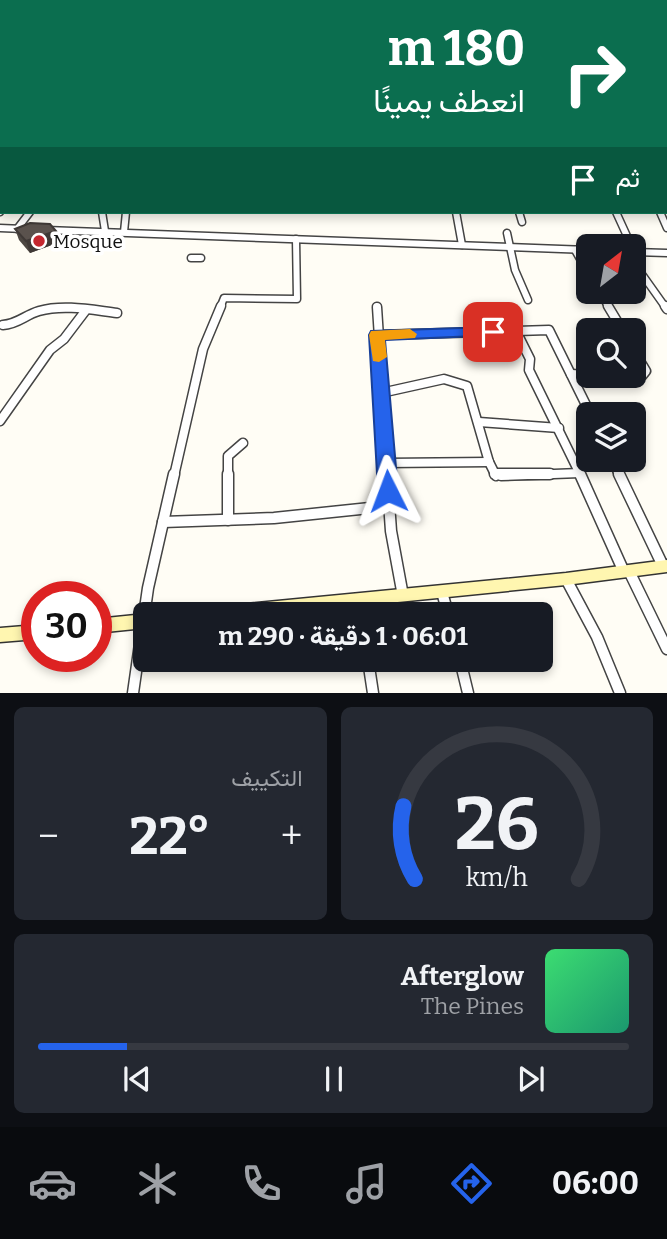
<!DOCTYPE html>
<html lang="ar">
<head>
<meta charset="utf-8">
<style>
  :root { --surface:#171b24; --page:#242831; --text:#f1f3f6; --muted:#9ea1a6; --line:#363941; --accent:#2563eb }
  body { margin:0; font-family:Bitter,Vazirmatn,serif; background:var(--page); color:var(--text); direction:rtl; height:100vh; display:flex; flex-direction:column; font-size:26px; white-space:nowrap }
  * { box-sizing:border-box; margin:0 }
  p { font-size:23px; color:var(--muted) }
  .icon { flex:none; width:38px; height:38px; fill:none; stroke:currentColor; stroke-width:2; stroke-linecap:round; stroke-linejoin:round }
  .map { position:relative; height:693px; overflow:hidden; direction:ltr }
  .panel { display:flex; flex-direction:column; gap:14px; padding:14px; background:#0d0f14; flex:1 }
  .panel>* { flex:none }
  .banner { position:absolute; left:0px; top:0px; width:668px; height:214px; box-shadow:0 4px 10px #0003; direction:rtl; background:#0b6e4f; color:#fff; overflow:hidden }
  .needle { width:46px; rotate:31deg }
  .tools { position:absolute; left:576px; top:234px; display:grid; gap:14px }
  .tools a { display:grid; place-items:center; width:70px; height:70px; border-radius:10px; background:var(--surface); box-shadow:0 4px 10px #0003; font-size:35px }
  .speed { position:absolute; left:21px; top:581px; display:flex; gap:14px; font-size:35px; font-weight:700; text-align:center }
  .speed>* { display:grid; place-content:center; width:91px; height:91px; border-radius:50%; background:var(--surface); box-shadow:0 4px 10px #0003; line-height:1 }
  .speed .limit { border:10px solid #d22; background:#fff; color:#111 }
  .pin { position:absolute; display:grid; place-items:center; width:60px; height:60px; color:#fff; margin:-30px; border-radius:14px; box-shadow:0 4px 10px #0006 }
  .me { position:absolute; width:77px; margin:-38px; rotate:357deg; stroke-linejoin:round; filter:drop-shadow(0 0 5px #0008) }
  .turn { display:flex; align-items:center; gap:24px; height:147px; padding:0 28px; font-size:32px }
  .turn .icon { width:91px; height:91px; stroke-width:2.5 }
  .turn b { display:block; font-size:49px; line-height:60px }
  .then { display:flex; align-items:center; height:66px; padding:0 28px; background:#0003; gap:14px; font-size:26px }
  .big { font-size:52px; font-weight:700; line-height:1.1 }
  .panel .card { flex:1; display:flex; flex-direction:column; justify-content:center; gap:10px; min-width:0; padding:0 24px; border-radius:10px; background:var(--page) }
  .panel .dial { align-items:center; gap:0 }
  .dial svg { height:182px; overflow:visible; fill:none; stroke:var(--line); stroke-width:7; stroke-linecap:round; text-anchor:middle }
  .dial text { fill:var(--text); stroke:none }
  .song { display:flex; align-items:center; gap:21px }
  .cover { width:84px; height:84px; border-radius:10px; background:linear-gradient(135deg,hsl(140 70% 55%),hsl(160 70% 35%)) }
  .played { height:7px; border-radius:4px; background:linear-gradient(90deg,var(--accent) 15%,var(--line) 15%) }
  .keys { display:flex; justify-content:space-around; direction:ltr }
  .heat { display:flex; justify-content:space-between; align-items:center; font-size:38px; direction:ltr }
  .panel .tiles { flex:1; display:grid; gap:14px; grid-template-columns:1fr 1fr }
  .card:last-child { grid-column:span 2 }
  .trip { position:absolute; left:133px; top:602px; width:420px; height:70px; border-radius:10px; background:var(--surface); box-shadow:0 4px 10px #0003; font-weight:700; line-height:70px; text-align:center; direction:rtl }
  .tab-bar { display:flex; height:112px; justify-content:space-around; align-items:center; background:#090b0e; color:var(--muted) }
  .tab-bar .icon { width:49px; height:49px }
  .tab-bar .on { color:var(--accent) }
  .tab-bar b { font-size:32px; color:var(--text) }
  .map>svg:first-child { display:block }
  .lines { fill:none; stroke-linecap:round; stroke-linejoin:round }
  .minor-far3-casing { stroke:#444; stroke-width:5 }
  .minor-far2-casing { stroke:#444; stroke-width:9 }
  .minor-far1-casing { stroke:#444; stroke-width:11 }
  .minor-casing { stroke:#444; stroke-width:13 }
  .tertiary-casing { stroke:#444; stroke-width:3 }
  .secondary-casing { stroke:#333; stroke-width:3 }
  .minor-far3 { stroke:#fff; stroke-width:3.5 }
  .minor-far2 { stroke:#fff; stroke-width:6 }
  .minor-far1 { stroke:#fff; stroke-width:8 }
  .minor { stroke:#fff; stroke-width:10 }
  .tertiary { fill:#fff; fill-rule:evenodd }
  .secondary { fill:#fff6b0; fill-rule:evenodd }
  .wall { fill:#4d4742 }
  .shaded-wall { fill:#3f3936 }
  .building { fill:#5a524d; stroke:#3f3936; stroke-width:2 }
  .route { fill:#2563eb; stroke:#184099; stroke-width:2 }
  .slow { fill:#f59e0b }
  .poi-dot { fill:#c4262e; stroke:#fff; stroke-width:2.5 }
  .labels { text-anchor:middle; stroke-width:7; stroke-linejoin:round; paint-order:stroke }
  .poi-label { font-size:19px; fill:#111; stroke:#fff; text-anchor:start }
</style>
</head>
<body>
<div class="map">
<svg width="667" height="693" viewBox="0 0 667 693">
  <rect width="100%" height="100%" fill="#fffdf5"/>
  <g class="lines">
    <g class="minor-far3-casing">
      <polyline id="minor-far3" points="34,2 39,0"/>
    </g>
    <g class="minor-far2-casing">
      <g id="minor-far2">
        <polyline points="0,212 2,209"/>
        <polyline points="102,212 105,231"/>
        <polyline points="456,212 462,245"/>
        <polyline points="519,212 522,222"/>
        <polyline points="616,212 632,247"/>
        <polyline points="660,212 667,228"/>
        <polyline points="0,228 24,229"/>
        <polyline points="17,229 30,212"/>
        <polyline points="46,230 588,250"/>
        <polyline points="124,232 126,212"/>
        <polyline points="507,233 515,270 528,300"/>
        <polyline points="575,250 588,273"/>
        <polyline points="634,252 667,253"/>
        <polyline points="191,258 201,258"/>
        <polyline points="634,263 666,308"/>
        <polyline points="600,292 609,308"/>
        <polyline points="220,308 224,298 297,299 296,239"/>
      </g>
    </g>
    <g class="minor-far1-casing">
      <g id="minor-far1">
        <polyline points="608,306 623,331"/>
        <polyline points="665,306 667,309"/>
        <polyline points="377,307 388,476"/>
        <path d="M3 325C18 324 25 315 39 311 64 304 92 310 117 313"/>
        <polyline points="516,331 549,330 591,415"/>
        <polyline points="377,335 516,331 530,359 529,370 581,476"/>
        <polyline points="634,351 646,371 642,376 634,375"/>
        <polyline points="571,374 588,375"/>
        <polyline points="381,393 444,379 467,386 489,462 496,476"/>
        <polyline points="0,421 50,350 64,339 86,310"/>
        <polyline points="479,422 559,428"/>
        <polyline points="612,460 620,476"/>
        <polyline points="386,463 489,462"/>
        <polyline points="174,476 203,349 221,306"/>
        <polyline points="228,476 228,456 243,443"/>
        <polyline points="501,476 580,473"/>
      </g>
    </g>
    <g class="minor-casing">
      <g id="minor">
        <polyline points="228,474 228,520"/>
        <polyline points="387,474 391,531 403,596"/>
        <polyline points="495,474 550,474"/>
        <polyline points="580,474 624,572"/>
        <polyline points="619,474 663,566"/>
        <polyline points="163,522 274,518 389,506"/>
        <polyline points="629,571 667,649"/>
        <polyline points="566,579 597,637 620,693"/>
        <polyline points="442,592 448,614"/>
        <polyline points="360,601 362,614"/>
        <polyline points="368,660 373,693"/>
        <polyline points="460,660 468,693"/>
        <polyline points="133,693 148,588 174,474"/>
      </g>
    </g>
    <g class="tertiary-casing">
      <g id="tertiary">
        <polygon points="72,0 77,0 79,2 74,2"/>
        <polygon points="413,0 417,0 418,2 414,2"/>
      </g>
    </g>
    <g class="secondary-casing">
      <g id="secondary">
        <polygon points="667,560 667,572 566,585 278,614 209,614 211,609 216,607 566,573"/>
        <polygon points="145,614 145,628 96,633 96,619"/>
        <polygon points="37,625 37,639 0,642 0,628"/>
      </g>
    </g>
    <use href="#minor-far3" class="minor-far3"/>
    <use href="#minor-far2" class="minor-far2"/>
    <use href="#minor-far1" class="minor-far1"/>
    <use href="#minor" class="minor"/>
    <use href="#tertiary" class="tertiary"/>
    <use href="#secondary" class="secondary"/>
  </g>
  <polygon class="wall" points="15,229 60,242 30,253 19,240"/>
  <polygon class="shaded-wall" points="56,231 60,242 30,253 26,241"/>
  <polygon class="building" points="30,223 50,224 56,231 26,241 15,229"/>
  <polygon class="route" points="493,327 501,332 499,335 385,340 398,491 395,496 388,499 381,496 378,491 369,335 371,331"/>
  <polygon class="slow" points="410,329 417,334 415,338 385,340 387,357 379,362 373,361 369,335 371,331"/>
  <circle class="poi-dot" cx="39" cy="241" r="7"/>
  <g class="labels">
    <g class="poi-label">
      <text x="53" y="248">Mosque</text>
    </g>
  </g>
</svg>
<div class="tools">
<a><svg class="needle" viewBox="-14 -14 28 28"><path d="M0-13l5 13h-10z" fill="#e53935"/><path d="M0 13l5-13h-10z" fill="#9ea1a6"/></svg></a>
<a><svg class="icon" aria-label="search" viewBox="0 0 24 24"><circle cx="10" cy="10" r="6"/><path d="M15 15l6 6"/></svg></a>
<a><svg class="icon" aria-label="layers" viewBox="0 0 24 24"><path d="M12 4l9 5-9 5-9-5zM3 14l9 5 9-5"/></svg></a>
</div>
<div class="speed"><div class="limit">30</div></div>
<div class="pin" style="left:493px;top:332px;background:#d93025"><svg class="icon" aria-label="arrive" viewBox="0 0 24 24"><path d="M6 21V4h12l-3 4 3 4H6"/></svg></div>
<svg class="me" style="left:388px;top:491px" viewBox="-20 -20 40 40"><path d="M0-17L14 15 0 8-14 15z" fill="#2563eb" stroke="#fff" stroke-width="4"/></svg>
<div class="trip">06:01 · 1 دقيقة · 290 m</div>
<div class="banner">
<div class="turn"><svg class="icon" aria-label="right" viewBox="0 0 24 24"><path d="M7 20v-9h11M14 6l5 5-5 5"/></svg><div><b>180 m</b>انعطف يمينًا</div></div>
<div class="then">ثم<svg class="icon" aria-label="arrive" viewBox="0 0 24 24"><path d="M6 21V4h12l-3 4 3 4H6"/></svg></div>
</div>
</div>
<section class="panel">
<div class="tiles">
<div class="card dial"><svg viewBox="0 0 100 80">
<path d="M14 69A42 42 0 1 1 86 69"/>
<path d="M14 69A42 42 0 0 1 9 37" stroke="#2563eb"/>
<text x="50" y="56" font-size="32" font-weight="700">26</text>
<text x="50" y="72" font-size="11">km/h</text>
</svg></div>
<div class="card"><p>التكييف</p>
<div class="heat"><a>−</a><b class="big">22°</b><a>+</a></div>
</div>
<div class="card">
<div class="song"><i class="cover"></i><div><b>Afterglow</b><p>The Pines</p></div></div>
<div class="played"></div>
<div class="keys"><svg class="icon" aria-label="previous" viewBox="0 0 24 24"><path d="M18 5L8 12l10 7zM5 5v14"/></svg><svg class="icon" aria-label="pause" viewBox="0 0 24 24"><path d="M8 5v14M16 5v14"/></svg><svg class="icon" aria-label="next" viewBox="0 0 24 24"><path d="M6 5l10 7-10 7zM19 5v14"/></svg></div>
</div>
</div>
</section>
<nav class="tab-bar">
<b>06:00</b>
<svg class="icon on" aria-label="directions" viewBox="0 0 24 24"><path d="M12 3l9 9-9 9-9-9zM9 14v-3h6M13 9l2 2-2 2"/></svg>
<svg class="icon" aria-label="music" viewBox="0 0 24 24"><path d="M9 18V5l10-2v13"/><circle cx="6" cy="18" r="3"/><circle cx="16" cy="16" r="3"/></svg>
<svg class="icon" aria-label="phone" viewBox="0 0 24 24"><path d="M5 4h4l2 5-3 2q2 4 5 5l2-3 5 2v4C11 20 4 13 5 4z"/></svg>
<svg class="icon" aria-label="climate" viewBox="0 0 24 24"><path d="M12 3v18M4 7l16 10M4 17L20 7"/></svg>
<svg class="icon" aria-label="car" viewBox="0 0 24 24"><path d="M5 17H2v-5l4-1 3-4h7l3 4 3 1v5h-3M9 17h6M6 11h13"/><circle cx="7" cy="17" r="2"/><circle cx="17" cy="17" r="2"/></svg>
</nav>
</body>
</html>
